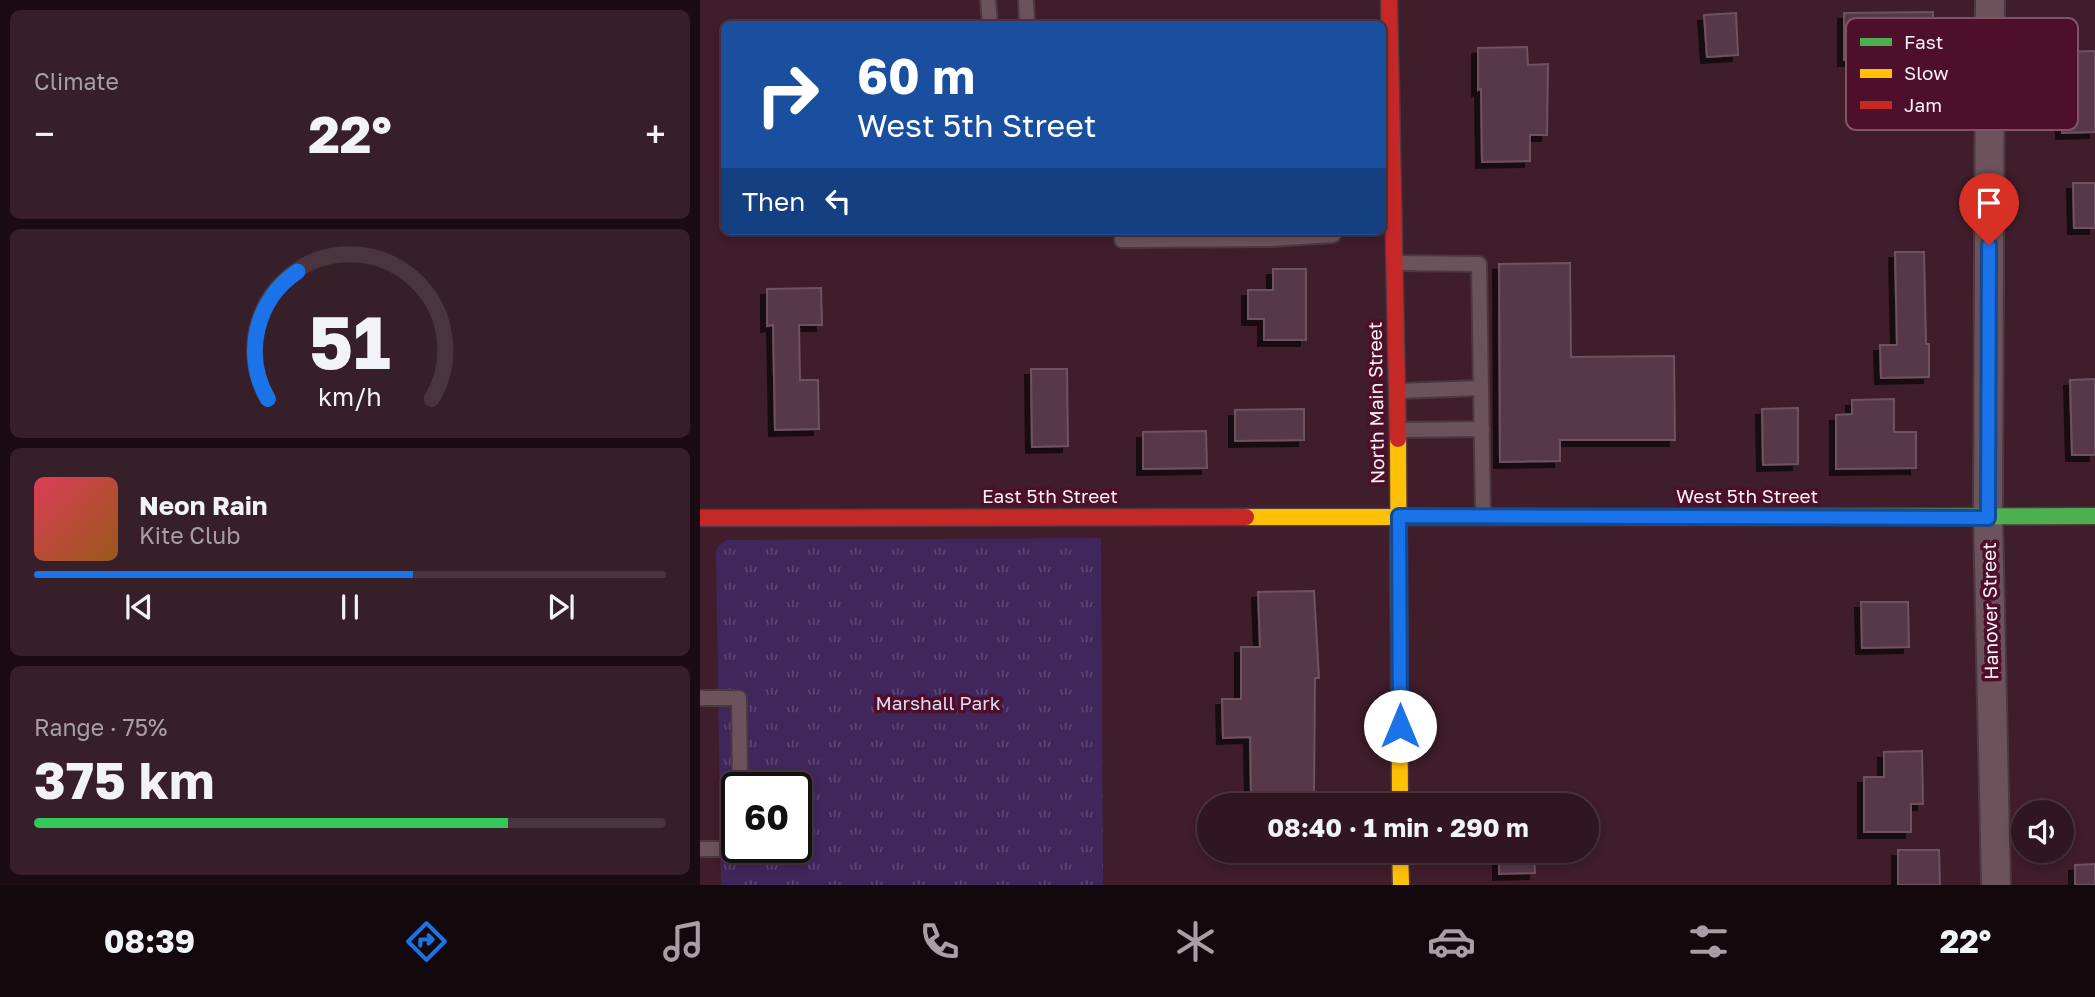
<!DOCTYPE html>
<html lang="en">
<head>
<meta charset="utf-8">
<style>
  :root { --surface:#2f1620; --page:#371f29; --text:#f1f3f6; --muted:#a79fa5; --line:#4a353e; --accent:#1a73e8 }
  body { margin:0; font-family:"Golos Text",sans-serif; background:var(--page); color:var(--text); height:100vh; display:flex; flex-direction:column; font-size:26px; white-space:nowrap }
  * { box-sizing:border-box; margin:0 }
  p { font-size:23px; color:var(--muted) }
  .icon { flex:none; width:38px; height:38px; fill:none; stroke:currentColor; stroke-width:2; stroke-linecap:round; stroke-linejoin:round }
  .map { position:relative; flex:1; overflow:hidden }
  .sheet { display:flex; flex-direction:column; gap:10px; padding:10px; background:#1a0c12; width:700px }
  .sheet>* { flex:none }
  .hud { position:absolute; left:21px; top:21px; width:665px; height:214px; border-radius:10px; box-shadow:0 4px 10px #0003,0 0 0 2px var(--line); background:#1a4fa0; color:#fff; overflow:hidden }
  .fabs { position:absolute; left:1311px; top:800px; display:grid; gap:14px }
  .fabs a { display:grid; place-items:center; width:63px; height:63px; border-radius:50%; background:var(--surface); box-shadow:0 4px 10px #0003,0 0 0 2px var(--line); font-size:35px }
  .speed { position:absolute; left:21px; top:772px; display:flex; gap:14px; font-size:35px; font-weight:700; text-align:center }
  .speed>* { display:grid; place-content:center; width:91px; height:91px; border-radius:50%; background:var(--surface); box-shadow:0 4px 10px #0003,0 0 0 2px var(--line); line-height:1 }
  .speed .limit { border:4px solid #111; border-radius:10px; background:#fff; color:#111 }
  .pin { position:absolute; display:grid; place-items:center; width:60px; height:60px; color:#fff; margin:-72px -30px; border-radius:50% 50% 50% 0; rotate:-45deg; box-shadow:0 0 7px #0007 }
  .pin .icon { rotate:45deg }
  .me { position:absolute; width:77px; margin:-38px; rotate:0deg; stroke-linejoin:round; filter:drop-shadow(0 0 5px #0008) }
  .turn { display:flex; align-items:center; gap:24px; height:147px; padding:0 21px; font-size:32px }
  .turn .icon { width:91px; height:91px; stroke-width:2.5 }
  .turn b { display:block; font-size:49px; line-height:60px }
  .then { display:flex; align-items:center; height:66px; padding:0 21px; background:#0003; gap:14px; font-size:26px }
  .big { font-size:52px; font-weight:700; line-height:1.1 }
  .sheet .widget { flex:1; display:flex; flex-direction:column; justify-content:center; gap:10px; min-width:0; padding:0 24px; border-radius:10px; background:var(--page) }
  .sheet .dial { align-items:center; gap:0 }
  .dial svg { height:182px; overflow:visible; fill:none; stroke:var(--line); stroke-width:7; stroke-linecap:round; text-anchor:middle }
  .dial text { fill:var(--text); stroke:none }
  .song { display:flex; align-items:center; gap:21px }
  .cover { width:84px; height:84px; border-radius:10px; background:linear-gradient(135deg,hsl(350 70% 55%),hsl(30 70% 35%)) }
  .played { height:7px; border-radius:4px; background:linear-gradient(90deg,var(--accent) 60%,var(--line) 60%) }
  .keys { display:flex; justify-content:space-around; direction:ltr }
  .heat { display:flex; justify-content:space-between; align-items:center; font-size:38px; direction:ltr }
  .charge { height:10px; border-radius:5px; background:linear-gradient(90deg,#34c759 75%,var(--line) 0) }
  .trip { position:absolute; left:497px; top:793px; width:402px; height:70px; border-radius:35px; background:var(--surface); box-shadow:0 4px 10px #0003,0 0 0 2px var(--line); font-weight:700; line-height:70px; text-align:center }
  .menu { display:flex; height:112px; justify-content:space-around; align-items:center; background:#13090d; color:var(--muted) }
  .menu .icon { width:49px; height:49px }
  .menu .on { color:var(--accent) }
  .menu b { font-size:32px; color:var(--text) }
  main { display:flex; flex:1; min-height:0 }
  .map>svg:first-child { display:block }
  .park { fill:url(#park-tufts); fill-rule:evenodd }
  .building { fill:#563949; stroke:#6d5260; stroke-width:2; filter:url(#shadow) }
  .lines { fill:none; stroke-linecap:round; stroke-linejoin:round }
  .lane-casing { stroke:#4d3840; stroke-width:18 }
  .street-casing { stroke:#4d3840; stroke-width:32 }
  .fast-casing { stroke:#4d3840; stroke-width:19 }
  .slow-casing { stroke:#4d3840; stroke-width:19 }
  .jam-casing { stroke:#4d3840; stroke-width:19 }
  .lane { stroke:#6c535b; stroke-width:14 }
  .street { stroke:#6c535b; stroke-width:28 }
  .fast { stroke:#4caf50; stroke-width:16 }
  .slow { stroke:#ffc107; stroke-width:16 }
  .jam { stroke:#c62828; stroke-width:16 }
  .route-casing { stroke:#114b97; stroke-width:18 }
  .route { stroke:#1a73e8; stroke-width:12 }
  .labels { text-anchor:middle; stroke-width:7; stroke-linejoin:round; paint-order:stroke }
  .street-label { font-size:19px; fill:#faf2f4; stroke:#4d0f29 }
  .park-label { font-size:19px; fill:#e1daf1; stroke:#4d0f29 }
  .key { fill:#4d0f29; stroke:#815366; stroke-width:2 }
  .key-label { font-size:19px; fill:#faf2f4 }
</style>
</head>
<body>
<main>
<section class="sheet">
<div class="widget"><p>Climate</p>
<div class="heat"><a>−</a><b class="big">22°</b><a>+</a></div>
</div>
<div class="widget dial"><svg viewBox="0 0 100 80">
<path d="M14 69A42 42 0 1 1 86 69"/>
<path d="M14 69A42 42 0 0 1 27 13" stroke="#1a73e8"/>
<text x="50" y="56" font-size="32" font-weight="700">51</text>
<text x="50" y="72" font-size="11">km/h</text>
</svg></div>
<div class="widget">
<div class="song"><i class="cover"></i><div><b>Neon Rain</b><p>Kite Club</p></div></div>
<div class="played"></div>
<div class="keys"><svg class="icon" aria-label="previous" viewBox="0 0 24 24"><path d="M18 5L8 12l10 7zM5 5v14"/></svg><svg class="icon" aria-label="pause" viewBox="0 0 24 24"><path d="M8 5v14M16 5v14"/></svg><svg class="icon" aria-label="next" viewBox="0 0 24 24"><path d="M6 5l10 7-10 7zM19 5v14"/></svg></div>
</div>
<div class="widget"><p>Range · 75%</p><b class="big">375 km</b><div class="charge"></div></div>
</section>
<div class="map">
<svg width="1395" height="885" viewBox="0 0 1395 885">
  <defs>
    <pattern id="park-tufts" width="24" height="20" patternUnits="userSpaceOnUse" patternTransform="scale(1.75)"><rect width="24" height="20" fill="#40265b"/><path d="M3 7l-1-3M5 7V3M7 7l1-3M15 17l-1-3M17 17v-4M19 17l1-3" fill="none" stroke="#5c4673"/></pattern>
    <filter id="shadow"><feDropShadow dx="-6" dy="6" stdDeviation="0" flood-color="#0009"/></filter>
  </defs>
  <rect width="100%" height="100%" fill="#3f1d2b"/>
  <path class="park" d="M401 538 403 885H21L16 552 18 546 27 540ZM37 788H96V847H37Z"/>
  <g class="building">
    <polygon points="1233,12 1234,74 1205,74 1204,59 1144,60 1144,13"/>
    <polygon points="1036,13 1038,55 1007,57 1004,15"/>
    <polygon points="827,47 828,65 848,64 847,135 830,135 830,161 782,162 781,89 778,90 778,48"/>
    <polygon points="1395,51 1395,132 1362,133 1361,52"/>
    <polygon points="1373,183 1395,183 1395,228 1374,228"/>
    <polygon points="1195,252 1224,252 1226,344 1229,344 1229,377 1181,378 1180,345 1197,345"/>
    <polygon points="870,263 871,357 974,356 975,440 860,440 860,461 800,462 799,264"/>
    <polygon points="573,269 606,269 606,340 564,340 564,319 548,319 548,290 573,290"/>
    <polygon points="121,288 122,325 99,325 100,380 118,380 119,429 75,430 73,325 67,326 67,289"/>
    <polygon points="331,369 367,369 368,446 332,447"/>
    <polygon points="1395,379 1395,455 1372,455 1370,380"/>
    <polygon points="1194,399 1194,432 1216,432 1216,468 1136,469 1136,415 1152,414 1152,400"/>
    <polygon points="1098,408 1098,464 1063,465 1062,409"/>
    <polygon points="604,409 604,440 535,441 535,410"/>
    <polygon points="506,431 507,468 443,469 443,432"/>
    <polygon points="614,591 619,678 615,678 614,793 551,794 550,737 523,738 522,699 541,699 541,647 560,647 558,592"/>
    <polygon points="1161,602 1208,602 1209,647 1162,648"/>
    <polygon points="1222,751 1223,804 1211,804 1211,832 1164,832 1164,777 1184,777 1184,752"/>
    <polygon points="799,850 834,850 835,873 799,874"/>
    <polygon points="1198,850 1239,850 1240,885 1198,885"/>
    <polygon points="1395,864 1395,885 1375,885 1375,865"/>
  </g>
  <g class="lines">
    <g class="lane-casing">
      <g id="lane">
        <polyline points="288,0 290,24"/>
        <polyline points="326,0 327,24"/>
        <polyline points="422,231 422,240 571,239 633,235 633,231"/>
        <polyline points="697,263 779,264 783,515"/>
        <polyline points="699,391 781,388"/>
        <polyline points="699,430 782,429"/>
        <polyline points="0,698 39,698 40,788"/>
        <polyline points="0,849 41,849 41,847"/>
      </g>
    </g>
    <g class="street-casing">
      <polyline id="street" points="1290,0 1288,518 1296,885"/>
    </g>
    <g class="fast-casing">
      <polyline id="fast" points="982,517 1395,516"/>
    </g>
    <g class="slow-casing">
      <g id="slow">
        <polyline points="698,439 700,805"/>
        <polyline points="546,517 982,517"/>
        <polyline points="700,850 701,885"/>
      </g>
    </g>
    <g class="jam-casing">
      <g id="jam">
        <polyline points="689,0 698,439"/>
        <polyline points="0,518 546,517"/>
      </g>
    </g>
    <use href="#lane" class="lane"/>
    <use href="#street" class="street"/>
    <use href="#fast" class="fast"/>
    <use href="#slow" class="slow"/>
    <use href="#jam" class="jam"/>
  </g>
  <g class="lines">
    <g class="route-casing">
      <polyline id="route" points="700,726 699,516 1288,518 1289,245"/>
    </g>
    <use href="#route" class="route"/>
  </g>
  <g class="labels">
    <g class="street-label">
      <text transform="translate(676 403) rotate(-91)" y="7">North Main Street</text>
      <text x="350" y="503">East 5th Street</text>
      <text x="1047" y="503">West 5th Street</text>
      <text transform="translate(1290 611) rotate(-91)" y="7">Hanover Street</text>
    </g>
    <g class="park-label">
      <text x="238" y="710">Marshall Park</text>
    </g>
  </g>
  <rect x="1146" y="18" width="232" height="112" rx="10" class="key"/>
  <rect x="1160" y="38" width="32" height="8" fill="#4caf50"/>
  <rect x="1160" y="69" width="32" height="9" fill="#ffc107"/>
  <rect x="1160" y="101" width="32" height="8" fill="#c62828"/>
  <g class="key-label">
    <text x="1204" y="49">Fast</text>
    <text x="1204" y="80">Slow</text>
    <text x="1204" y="112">Jam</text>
  </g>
</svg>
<div class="fabs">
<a><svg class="icon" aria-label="sound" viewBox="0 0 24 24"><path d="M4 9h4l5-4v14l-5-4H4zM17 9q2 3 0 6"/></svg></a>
</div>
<div class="speed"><div class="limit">60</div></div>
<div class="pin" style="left:1289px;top:245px;background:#d93025"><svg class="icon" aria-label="arrive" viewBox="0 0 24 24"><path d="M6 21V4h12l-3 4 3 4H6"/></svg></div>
<svg class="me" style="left:700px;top:726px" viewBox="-20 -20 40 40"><circle r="19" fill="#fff"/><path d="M0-13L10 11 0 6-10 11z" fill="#1a73e8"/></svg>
<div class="trip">08:40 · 1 min · 290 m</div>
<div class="hud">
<div class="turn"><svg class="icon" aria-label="right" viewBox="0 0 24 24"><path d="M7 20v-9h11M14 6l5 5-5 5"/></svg><div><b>60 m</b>West 5th Street</div></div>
<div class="then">Then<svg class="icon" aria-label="left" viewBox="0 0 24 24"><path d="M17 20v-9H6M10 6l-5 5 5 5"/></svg></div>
</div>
</div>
</main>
<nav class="menu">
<b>08:39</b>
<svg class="icon on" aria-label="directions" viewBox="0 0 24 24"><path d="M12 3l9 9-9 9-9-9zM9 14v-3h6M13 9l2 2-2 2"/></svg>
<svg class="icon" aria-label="music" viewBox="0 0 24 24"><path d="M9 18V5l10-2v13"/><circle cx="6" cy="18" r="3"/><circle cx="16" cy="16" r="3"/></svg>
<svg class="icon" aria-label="phone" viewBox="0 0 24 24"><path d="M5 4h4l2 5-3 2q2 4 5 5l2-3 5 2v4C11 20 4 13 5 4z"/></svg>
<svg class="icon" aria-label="climate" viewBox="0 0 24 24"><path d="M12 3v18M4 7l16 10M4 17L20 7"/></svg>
<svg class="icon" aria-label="car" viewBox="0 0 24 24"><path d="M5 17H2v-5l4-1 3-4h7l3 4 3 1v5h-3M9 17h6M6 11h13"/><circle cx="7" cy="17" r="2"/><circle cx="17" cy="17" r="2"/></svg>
<svg class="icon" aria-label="filters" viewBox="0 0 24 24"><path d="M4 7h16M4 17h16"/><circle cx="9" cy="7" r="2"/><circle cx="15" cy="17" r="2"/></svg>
<b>22°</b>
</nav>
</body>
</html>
